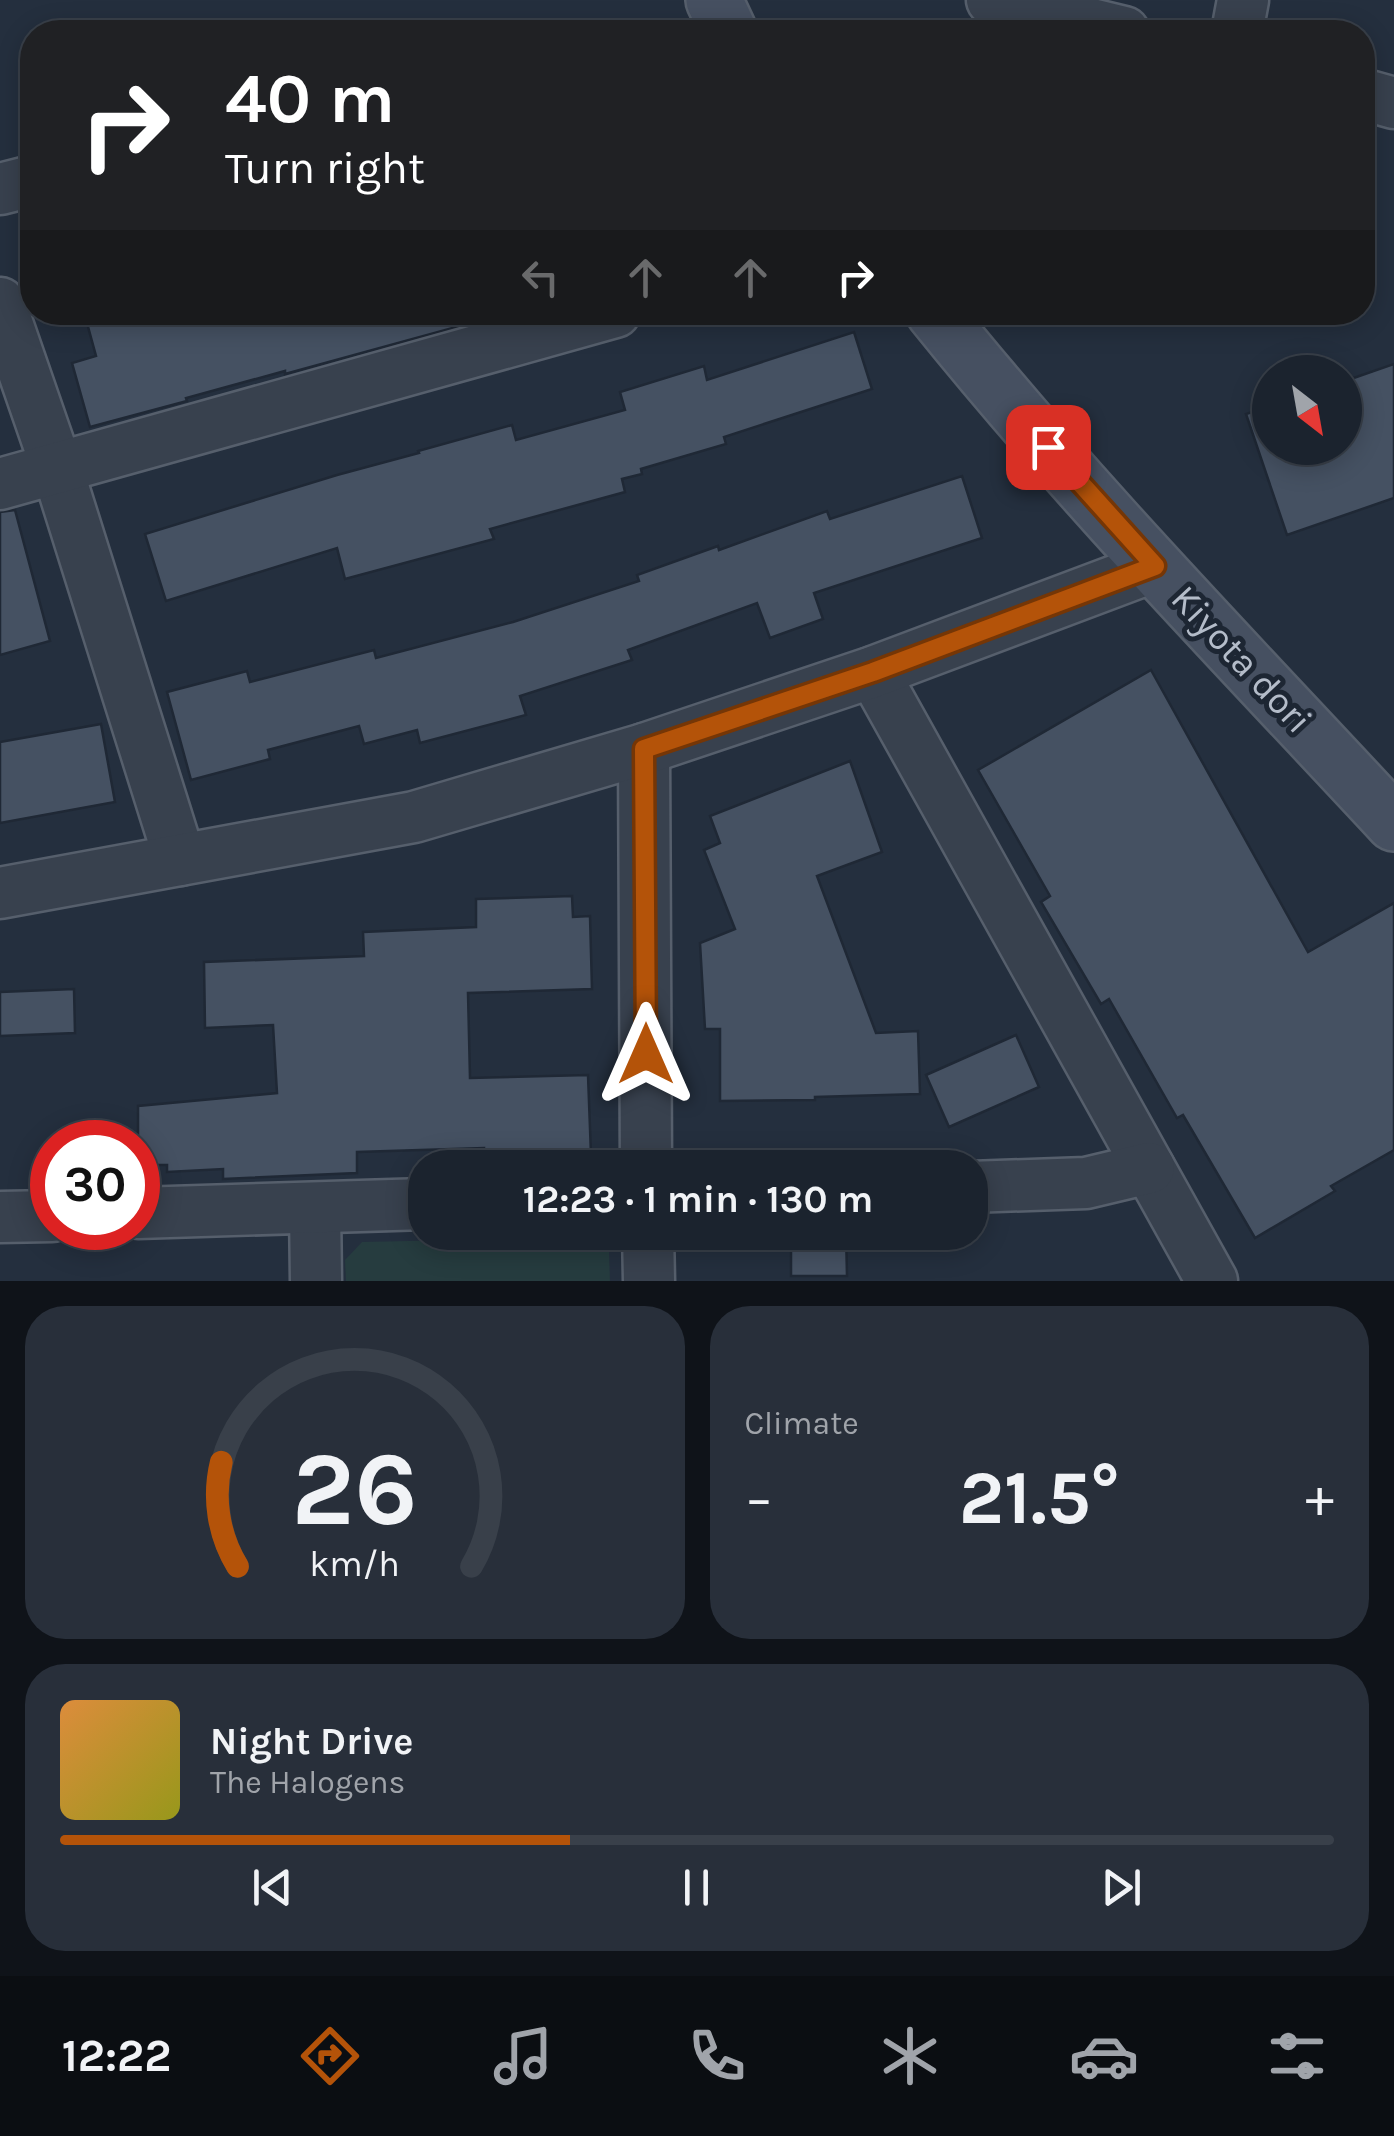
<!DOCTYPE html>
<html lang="en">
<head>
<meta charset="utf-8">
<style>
  :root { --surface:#1b232e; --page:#282f3a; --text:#f1f3f6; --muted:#a0a4aa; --line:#39404a; --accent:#b45309 }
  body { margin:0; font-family:Karla,sans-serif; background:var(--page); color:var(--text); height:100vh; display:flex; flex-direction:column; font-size:38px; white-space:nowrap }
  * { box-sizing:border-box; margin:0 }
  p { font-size:32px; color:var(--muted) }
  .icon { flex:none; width:55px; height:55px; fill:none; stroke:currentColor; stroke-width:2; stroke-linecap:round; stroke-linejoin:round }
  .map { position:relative; height:1281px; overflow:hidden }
  .side { display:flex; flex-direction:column; gap:25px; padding:25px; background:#0f1319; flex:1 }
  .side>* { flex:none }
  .guide { position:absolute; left:20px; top:20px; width:1355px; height:305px; border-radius:40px; box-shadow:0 5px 25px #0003,0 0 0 2px var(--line); background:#202124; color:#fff; overflow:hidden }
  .needle { width:65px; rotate:149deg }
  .tools { position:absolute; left:1252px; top:355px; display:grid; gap:20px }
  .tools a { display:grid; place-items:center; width:110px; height:110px; border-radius:50%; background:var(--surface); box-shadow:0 5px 25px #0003,0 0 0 2px var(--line); font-size:50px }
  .speed { position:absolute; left:30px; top:1120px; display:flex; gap:20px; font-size:50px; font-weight:700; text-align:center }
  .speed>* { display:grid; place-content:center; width:130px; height:130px; border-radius:50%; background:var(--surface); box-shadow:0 5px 25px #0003,0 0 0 2px var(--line); line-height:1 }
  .speed .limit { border:15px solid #d22; background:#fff; color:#111 }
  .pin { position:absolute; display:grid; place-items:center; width:85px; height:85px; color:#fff; margin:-42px; border-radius:20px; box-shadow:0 5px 15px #0006 }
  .me { position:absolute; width:110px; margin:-55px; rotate:0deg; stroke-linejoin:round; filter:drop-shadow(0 0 8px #0008) }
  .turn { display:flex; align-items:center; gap:35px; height:210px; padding:0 40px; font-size:45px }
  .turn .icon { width:130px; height:130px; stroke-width:2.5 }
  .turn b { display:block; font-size:70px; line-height:85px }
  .lanes { display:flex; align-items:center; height:95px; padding:0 40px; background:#0003; justify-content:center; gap:50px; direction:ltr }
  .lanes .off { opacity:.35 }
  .big { font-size:75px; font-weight:700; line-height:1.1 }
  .side .widget { flex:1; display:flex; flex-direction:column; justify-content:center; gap:15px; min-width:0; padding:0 35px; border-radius:40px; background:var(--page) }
  .side .dial { align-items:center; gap:0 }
  .dial svg { height:260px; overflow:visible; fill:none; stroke:var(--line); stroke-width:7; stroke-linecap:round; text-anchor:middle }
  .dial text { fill:var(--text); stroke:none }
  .song { display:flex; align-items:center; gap:30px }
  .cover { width:120px; height:120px; border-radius:15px; background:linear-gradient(135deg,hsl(30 70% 55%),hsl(60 70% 35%)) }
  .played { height:10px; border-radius:5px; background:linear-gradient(90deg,var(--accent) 40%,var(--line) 40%) }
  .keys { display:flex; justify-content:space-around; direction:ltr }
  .heat { display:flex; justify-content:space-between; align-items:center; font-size:55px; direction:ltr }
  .side .tiles { flex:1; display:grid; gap:25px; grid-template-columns:1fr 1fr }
  .widget:last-child { grid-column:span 2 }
  .trip { position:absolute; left:408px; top:1150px; width:580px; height:100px; border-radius:40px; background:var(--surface); box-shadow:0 5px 25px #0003,0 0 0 2px var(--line); font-weight:700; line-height:100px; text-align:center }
  .menu { display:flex; height:160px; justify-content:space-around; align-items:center; background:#0b0e12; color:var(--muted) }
  .menu .icon { width:70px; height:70px }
  .menu .on { color:var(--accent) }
  .menu b { font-size:45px; color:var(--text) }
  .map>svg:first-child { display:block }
  .green { fill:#263c3f }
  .building { fill:#455162; stroke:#1f2835; stroke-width:2.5 }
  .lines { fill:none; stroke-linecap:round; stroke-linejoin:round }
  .street-casing { stroke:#565f6c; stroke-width:55 }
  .secondary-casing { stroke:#565f6c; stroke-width:60 }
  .street { stroke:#38414e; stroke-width:50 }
  .secondary { stroke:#465061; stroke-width:55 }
  .route-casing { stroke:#753606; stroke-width:25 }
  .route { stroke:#b45309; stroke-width:18 }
  .labels { text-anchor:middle; stroke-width:10; stroke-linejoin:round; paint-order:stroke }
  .street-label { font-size:38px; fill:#b4bcc9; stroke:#1d2633 }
</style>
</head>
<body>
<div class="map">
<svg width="1394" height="1281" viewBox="0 0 1394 1281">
  <rect width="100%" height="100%" fill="#242f3e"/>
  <polygon class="green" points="598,1237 609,1252 610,1281 346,1281 345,1260 362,1242"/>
  <g class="building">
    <polygon points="84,312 458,312 460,326 285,374 285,371 186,398 187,401 90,427 72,363 96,356"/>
    <polygon points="854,332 872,389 724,437 726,444 641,469 642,474 622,479 625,492 490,529 494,539 345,579 337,548 166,601 145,534 337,475 419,453 418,451 512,425 516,440 625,410 620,392 704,366 707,380"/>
    <polygon points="1394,364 1394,498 1287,535 1246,414 1270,406 1270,448 1345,448 1345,381"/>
    <polygon points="962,476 982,538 814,593 823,619 770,638 757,603 628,650 632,660 520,696 526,715 420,743 417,730 364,744 359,726 268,750 270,759 191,780 167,692 247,671 250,682 374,650 376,658 513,622 639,581 637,575 718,546 719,550 827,511 830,519"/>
    <polygon points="15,510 50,641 0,655 0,512"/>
    <polygon points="1151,670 1308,952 1394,903 1394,1150 1331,1186 1335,1191 1255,1238 1183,1115 1177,1118 1109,999 1101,1004 1041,902 1050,896 978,770"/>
    <polygon points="101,724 115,802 0,823 0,742"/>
    <polygon points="850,761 882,852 817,876 876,1033 918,1031 920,1094 815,1097 815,1100 720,1101 720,1029 705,1029 700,943 735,929 704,850 720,843 710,816"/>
    <polygon points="572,896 573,917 590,916 592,989 468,993 470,1078 588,1075 591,1155 484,1159 484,1148 357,1152 357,1173 223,1179 223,1169 167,1172 167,1165 138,1165 138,1106 277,1093 273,1025 205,1028 204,962 364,956 363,932 476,927 476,899"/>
    <polygon points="74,989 75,1033 0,1036 0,992"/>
    <polygon points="1016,1035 1039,1087 949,1127 926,1075"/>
    <polygon points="791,1233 846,1233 847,1276 791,1276"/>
  </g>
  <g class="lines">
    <g class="street-casing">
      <g id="street">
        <polyline points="992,0 1124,32"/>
        <polyline points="1237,32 1243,0"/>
        <polyline points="1362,94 1394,103"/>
        <polyline points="0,189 32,181"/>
        <polyline points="0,303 57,468 180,860"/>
        <polyline points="0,484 615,312"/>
        <polyline points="873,672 1212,1281"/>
        <polyline points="644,749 646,1168"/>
        <polyline points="0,893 414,817 644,749 873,672 1155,566"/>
        <polyline points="970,1187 1086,1183 1149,1168"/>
        <polyline points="315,1209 316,1281"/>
        <polyline points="138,1213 425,1204"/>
        <polyline points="0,1217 52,1216"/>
        <polyline points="648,1232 649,1281"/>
      </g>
    </g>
    <g class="secondary-casing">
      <g id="secondary">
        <polyline points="714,0 729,32"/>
        <path d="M934 312C1078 491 1238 655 1394 823"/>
      </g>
    </g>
    <use href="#street" class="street"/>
    <use href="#secondary" class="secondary"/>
  </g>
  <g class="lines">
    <g class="route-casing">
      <polyline id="route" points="646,1054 644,749 873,672 1155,566 1048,447"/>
    </g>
    <use href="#route" class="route"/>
  </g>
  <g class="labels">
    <g class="street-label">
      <text transform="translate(1242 659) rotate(47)" y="13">Kiyota dori</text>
    </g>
  </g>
</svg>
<div class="tools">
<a><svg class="needle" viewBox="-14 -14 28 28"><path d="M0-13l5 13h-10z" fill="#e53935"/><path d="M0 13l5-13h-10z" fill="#a0a4aa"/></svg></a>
</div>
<div class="speed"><div class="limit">30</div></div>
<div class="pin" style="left:1048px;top:447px;background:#d93025"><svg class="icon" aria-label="arrive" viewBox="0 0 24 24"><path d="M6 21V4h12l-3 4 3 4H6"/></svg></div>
<svg class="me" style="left:646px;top:1054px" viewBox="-20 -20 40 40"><path d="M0-17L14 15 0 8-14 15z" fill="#b45309" stroke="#fff" stroke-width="4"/></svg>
<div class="trip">12:23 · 1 min · 130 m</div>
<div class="guide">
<div class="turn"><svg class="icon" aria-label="right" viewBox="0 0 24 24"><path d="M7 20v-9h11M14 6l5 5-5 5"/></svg><div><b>40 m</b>Turn right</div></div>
<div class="lanes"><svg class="icon off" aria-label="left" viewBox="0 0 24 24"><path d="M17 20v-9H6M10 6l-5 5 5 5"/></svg><svg class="icon off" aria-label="ahead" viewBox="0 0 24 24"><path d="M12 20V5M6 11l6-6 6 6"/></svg><svg class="icon off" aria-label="ahead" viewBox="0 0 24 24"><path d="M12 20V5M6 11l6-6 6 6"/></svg><svg class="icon" aria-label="right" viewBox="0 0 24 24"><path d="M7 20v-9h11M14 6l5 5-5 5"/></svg></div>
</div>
</div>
<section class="side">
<div class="tiles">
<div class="widget dial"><svg viewBox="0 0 100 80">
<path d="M14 69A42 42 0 1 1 86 69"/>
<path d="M14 69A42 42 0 0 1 9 37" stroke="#b45309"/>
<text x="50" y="56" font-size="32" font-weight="700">26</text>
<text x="50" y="72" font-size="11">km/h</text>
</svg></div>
<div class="widget"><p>Climate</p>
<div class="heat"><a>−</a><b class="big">21.5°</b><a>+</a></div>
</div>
<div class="widget">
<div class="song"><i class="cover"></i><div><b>Night Drive</b><p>The Halogens</p></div></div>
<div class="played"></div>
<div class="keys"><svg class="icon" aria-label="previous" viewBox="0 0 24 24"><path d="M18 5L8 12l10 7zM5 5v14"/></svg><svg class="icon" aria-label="pause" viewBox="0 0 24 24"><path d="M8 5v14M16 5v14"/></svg><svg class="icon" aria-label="next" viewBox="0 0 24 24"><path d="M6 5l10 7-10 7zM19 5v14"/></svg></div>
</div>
</div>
</section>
<nav class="menu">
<b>12:22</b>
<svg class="icon on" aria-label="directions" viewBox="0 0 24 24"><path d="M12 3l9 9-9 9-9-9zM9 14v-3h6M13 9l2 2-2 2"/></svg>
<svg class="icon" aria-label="music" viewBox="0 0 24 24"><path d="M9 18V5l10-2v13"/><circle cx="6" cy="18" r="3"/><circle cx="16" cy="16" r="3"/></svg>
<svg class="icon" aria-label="phone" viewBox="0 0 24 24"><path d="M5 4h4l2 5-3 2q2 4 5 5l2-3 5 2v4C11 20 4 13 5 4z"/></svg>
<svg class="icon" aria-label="climate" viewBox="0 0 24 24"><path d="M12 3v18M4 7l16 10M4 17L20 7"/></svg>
<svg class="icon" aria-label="car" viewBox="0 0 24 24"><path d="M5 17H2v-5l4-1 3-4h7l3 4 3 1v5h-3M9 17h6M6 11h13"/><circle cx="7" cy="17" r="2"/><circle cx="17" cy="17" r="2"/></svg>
<svg class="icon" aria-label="filters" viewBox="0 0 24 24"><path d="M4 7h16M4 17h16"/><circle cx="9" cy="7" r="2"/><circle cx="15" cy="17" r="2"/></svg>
</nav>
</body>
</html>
